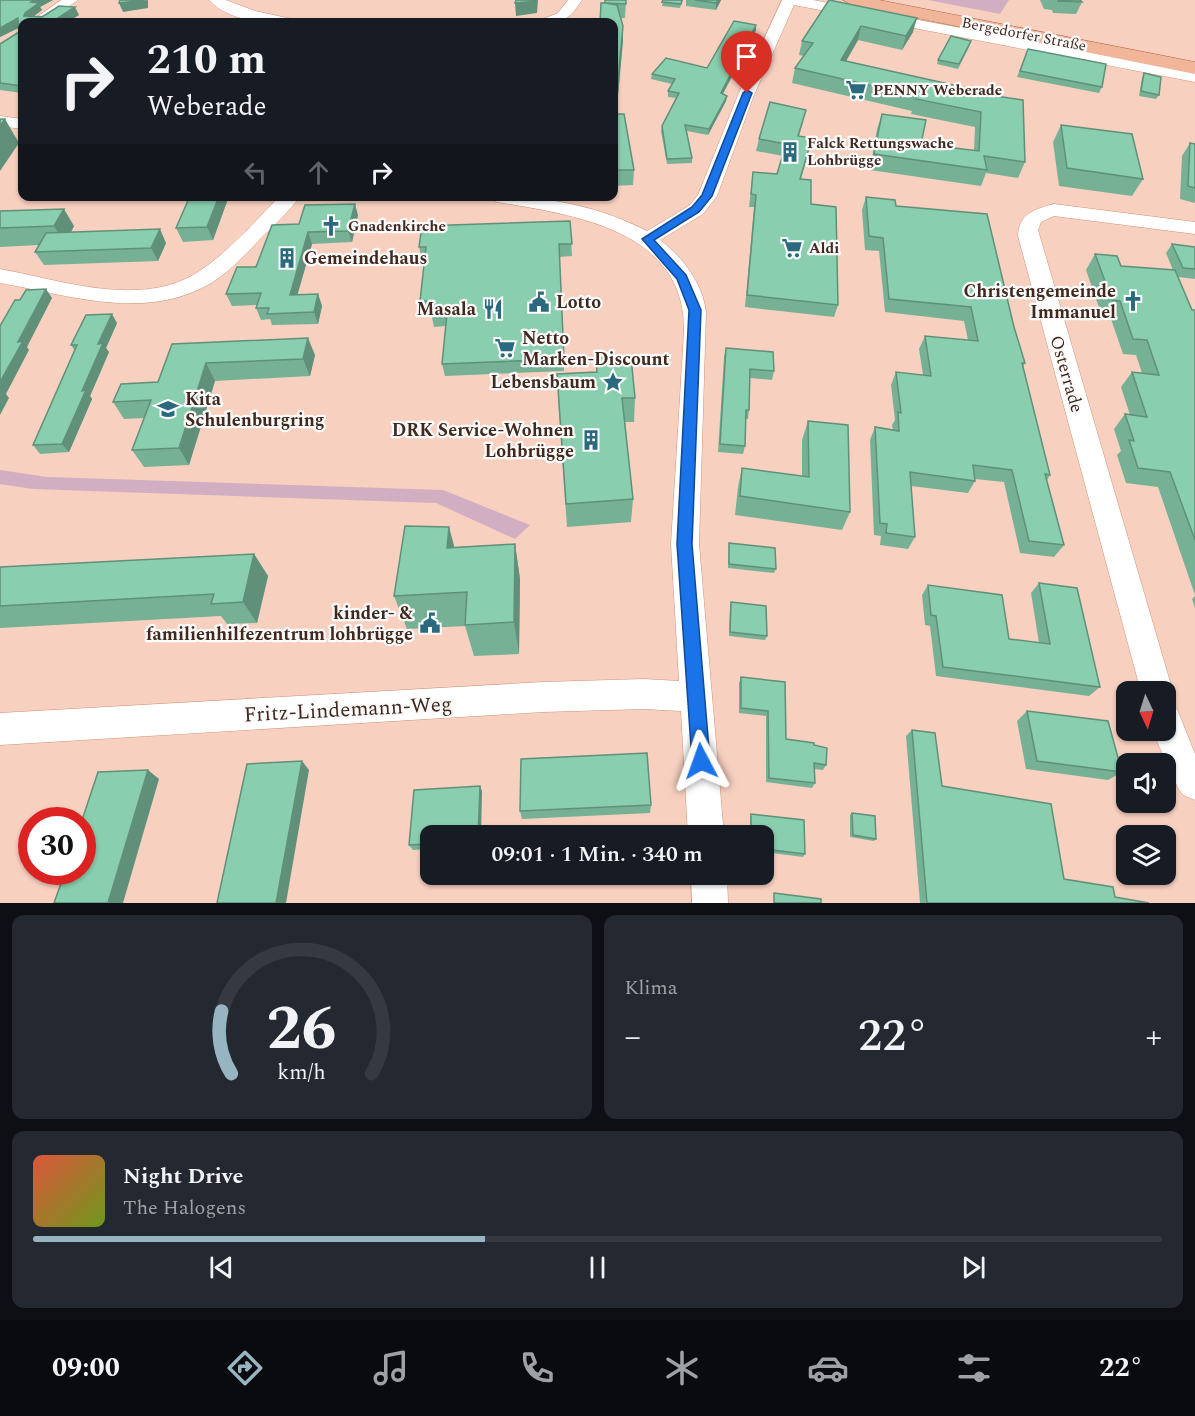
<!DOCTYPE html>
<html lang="de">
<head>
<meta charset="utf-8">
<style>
  :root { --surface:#171b24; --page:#242831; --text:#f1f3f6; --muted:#9ea1a6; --line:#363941; --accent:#97b5c0 }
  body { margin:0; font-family:Spectral,serif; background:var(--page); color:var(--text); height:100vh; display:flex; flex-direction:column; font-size:22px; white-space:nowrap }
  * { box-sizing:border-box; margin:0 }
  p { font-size:20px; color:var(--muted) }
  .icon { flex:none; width:33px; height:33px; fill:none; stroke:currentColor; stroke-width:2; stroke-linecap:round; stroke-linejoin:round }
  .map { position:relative; height:903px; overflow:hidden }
  .drawer { display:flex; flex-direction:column; gap:12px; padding:12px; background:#0d0f14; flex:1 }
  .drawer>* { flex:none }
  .banner { position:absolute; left:18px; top:18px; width:600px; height:183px; border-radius:12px; box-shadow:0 2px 4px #0004; background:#171b24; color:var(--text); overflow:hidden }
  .needle { width:39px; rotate:176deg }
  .fabs { position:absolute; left:1116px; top:681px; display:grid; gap:12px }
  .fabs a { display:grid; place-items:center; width:60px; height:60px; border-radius:12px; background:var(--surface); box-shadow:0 2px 4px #0004; font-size:30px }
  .speed { position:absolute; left:18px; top:807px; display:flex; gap:12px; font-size:30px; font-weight:700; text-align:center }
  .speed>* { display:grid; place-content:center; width:78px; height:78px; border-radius:50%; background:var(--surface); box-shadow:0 2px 4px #0004; line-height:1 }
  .speed .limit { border:9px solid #d22; background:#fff; color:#111 }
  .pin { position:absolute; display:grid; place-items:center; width:51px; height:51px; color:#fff; margin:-62px -26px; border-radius:50% 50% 50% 0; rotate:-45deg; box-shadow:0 0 6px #0007 }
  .pin .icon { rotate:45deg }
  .me { position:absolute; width:66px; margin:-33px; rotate:356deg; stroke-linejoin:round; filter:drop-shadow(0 0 4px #0008) }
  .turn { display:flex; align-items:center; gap:21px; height:126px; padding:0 30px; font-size:27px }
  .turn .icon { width:78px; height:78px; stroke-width:2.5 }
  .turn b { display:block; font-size:42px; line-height:51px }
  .lanes { display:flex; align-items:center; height:57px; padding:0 30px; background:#0003; justify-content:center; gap:30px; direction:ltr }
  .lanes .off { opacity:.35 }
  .big { font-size:45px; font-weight:600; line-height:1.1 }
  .drawer .widget { flex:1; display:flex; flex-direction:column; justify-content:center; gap:9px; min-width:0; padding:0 21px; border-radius:12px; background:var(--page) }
  .drawer .dial { align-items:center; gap:0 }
  .dial svg { height:156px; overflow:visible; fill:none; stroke:var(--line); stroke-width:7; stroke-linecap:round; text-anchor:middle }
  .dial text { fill:var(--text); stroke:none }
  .song { display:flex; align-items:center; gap:18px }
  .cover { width:72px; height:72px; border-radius:9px; background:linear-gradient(135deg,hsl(10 70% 55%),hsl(80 70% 35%)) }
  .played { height:6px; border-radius:3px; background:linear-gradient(90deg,var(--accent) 40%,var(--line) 40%) }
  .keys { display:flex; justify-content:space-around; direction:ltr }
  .heat { display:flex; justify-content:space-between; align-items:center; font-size:33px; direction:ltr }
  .drawer .tiles { flex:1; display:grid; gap:12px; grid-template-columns:1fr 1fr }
  .widget:last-child { grid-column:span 2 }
  .trip { position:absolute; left:420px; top:825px; width:354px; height:60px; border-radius:12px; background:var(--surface); box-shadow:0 2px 4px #0004; font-weight:600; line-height:60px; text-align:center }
  .tab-bar { display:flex; height:96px; justify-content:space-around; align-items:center; background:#090b0e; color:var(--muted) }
  .tab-bar .icon { width:42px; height:42px }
  .tab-bar .current { color:var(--accent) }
  .tab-bar b { font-size:27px; color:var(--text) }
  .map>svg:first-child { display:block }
  .green { fill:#d2aec2 }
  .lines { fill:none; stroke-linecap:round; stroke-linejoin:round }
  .minor-casing { stroke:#cf9379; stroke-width:1 }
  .major-casing { stroke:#ae6443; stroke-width:1 }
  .minor { fill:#fff; fill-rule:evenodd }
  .major { fill:#f1b59a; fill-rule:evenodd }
  .wall { fill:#76b196 }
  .shaded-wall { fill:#60907a }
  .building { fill:#89ceae; stroke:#60907a; stroke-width:1.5 }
  .route { fill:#1a73e8; stroke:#114b97; stroke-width:1.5 }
  .labels { text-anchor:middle; stroke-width:4.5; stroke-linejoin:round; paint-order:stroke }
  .far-street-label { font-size:15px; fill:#42291f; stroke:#fbfbfb }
  .far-poi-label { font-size:15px; font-weight:bold; fill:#42291f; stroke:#fbfbfb; text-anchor:start }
  .poi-label { font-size:18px; font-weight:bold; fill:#42291f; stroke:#fbfbfb; text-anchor:end }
  .street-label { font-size:18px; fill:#42291f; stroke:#fbfbfb }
  .near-street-label { font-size:21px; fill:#42291f; stroke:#fbfbfb }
</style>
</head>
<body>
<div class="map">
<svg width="1195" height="903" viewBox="0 0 1195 903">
  <rect width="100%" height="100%" fill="#f7d0c0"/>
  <g class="green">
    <polygon points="928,0 1009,0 1000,14"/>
    <polygon points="0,470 47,477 443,490 530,525 515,539 436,503 33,489 0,484"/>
  </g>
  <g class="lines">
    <g class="minor-casing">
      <g id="minor">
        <polygon points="61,0 78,0 46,22 30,22"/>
        <path d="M209 0H226L255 11 292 19 294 22C270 25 227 21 209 0Z"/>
        <path d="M568 0H582C568 20 566 22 541 22L543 19 558 13Z"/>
        <path d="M782 0H813L1195 72V82L794 5 754 95 717 196 703 214 660 240C682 256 703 284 706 312L699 544 724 836H688L681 711 644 709 543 712 0 745V713L543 682 644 679 679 681 671 544 684 332C686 230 575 215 497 202L488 196C544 196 597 205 647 231L689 206 698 195 738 95Z"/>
        <polygon points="0,116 22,119 22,129 0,126"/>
        <path d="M280 196H300C289 212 273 226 259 240 245 255 229 272 211 283 146 322 69 295 0 283V269C61 280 141 309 198 272 229 252 254 222 280 196Z"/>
        <path d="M1054 204 1195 222V234L1054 216 1041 222 1038 230 1173 692 1166 704V692H1141L1018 236C1019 213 1035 209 1054 204Z"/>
        <polygon points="1166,704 1177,709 1195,754 1195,800 1183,795 1178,788 1155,737 1153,730 1166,730"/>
        <polygon points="691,874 727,874 728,903 692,903"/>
      </g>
    </g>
    <g class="major-casing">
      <polygon id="major" points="843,0 879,0 1195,62 1195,74 852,5"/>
    </g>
    <use href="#minor" class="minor"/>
    <use href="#major" class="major"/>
  </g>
  <g class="wall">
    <polygon points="0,0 53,0 40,7 42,10 34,16 79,15 67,22 22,22 22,93 0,90 0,44 19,32 19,28 0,37"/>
    <polygon points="626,0 625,18 621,18 623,40 617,107 617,114 634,170 633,185 614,186 614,22 605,3"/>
    <polygon points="663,0 683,0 680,8 662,6"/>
    <polygon points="686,0 721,0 716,10 686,6"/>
    <polygon points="829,0 913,32 902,50 858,40 846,61 980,91 1025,162 1018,178 986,173 981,186 870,170 877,129 882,114 921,144 974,151 975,127 911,114 912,111 792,83 795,68 804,56 799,55 802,41"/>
    <polygon points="1040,0 1080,0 1082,2 1076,14 1053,13 1052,10 1044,9"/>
    <polygon points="756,25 756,30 723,94 727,96 726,101 708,135 687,131 692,158 692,163 667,164 661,131 662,126 676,98 668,97 668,91 672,84 651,79 652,74 707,68"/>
    <polygon points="970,45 958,69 937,64 938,60"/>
    <polygon points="1028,49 1102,87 1099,93 1017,77"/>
    <polygon points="1144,73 1159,95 1156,99 1139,96 1142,78"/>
    <polygon points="803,122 799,136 812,138 801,179 811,204 838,305 834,317 745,307 754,207 749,207 753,172 777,174 783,156 756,151 759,139"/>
    <polygon points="1061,125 1143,179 1132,196 1059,186 1053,142"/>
    <polygon points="1190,143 1195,144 1195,203 1180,199 1182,156"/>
    <polygon points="229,196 213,240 183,242 176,228"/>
    <polygon points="866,197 896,206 1014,327 1025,363 1023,367 1050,475 1047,480 1064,545 1054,557 1020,553 1004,482 975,479 975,481 968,493 911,486 915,537 908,549 880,545 881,536 874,535 870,440 875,427 893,430 892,425 895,420 891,385 896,372 923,375 919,349 925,336 968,340 964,321 885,312 879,251 865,250 862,210"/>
    <polygon points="0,211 74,226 71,232 166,243 158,261 44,265 35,252 39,245 0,247"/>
    <polygon points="358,215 352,242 312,244 297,295 318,294 322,306 318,324 272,325 270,319 261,320 256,308 257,305 232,306 226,294 299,224"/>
    <polygon points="570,221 572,256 559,257 564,371 445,376 442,364 446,326 434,327 431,313 422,314 420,301 425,259 422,259 419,247"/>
    <polygon points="1172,244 1195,247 1195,279 1178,277 1192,310 1195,310 1195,595 1158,487 1126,483 1117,455 1121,451 1114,429 1125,414 1130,415 1121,387 1132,372 1142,373 1136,355 1123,354 1110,316 1102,316 1086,270 1095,254 1121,266 1173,270 1166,253"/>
    <polygon points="117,323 106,348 109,352 90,396 92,399 69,452 40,454 33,445 75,351 71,345"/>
    <polygon points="172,344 315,355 310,376 215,381 189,465 144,467 132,450 144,418 124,419 113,402 158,382"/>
    <polygon points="726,348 774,371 772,380 750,378 749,410 748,419 745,419 745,446 743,454 718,452 724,357"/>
    <polygon points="596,358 635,398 634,422 625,422 633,499 631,522 567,527 558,398 596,372"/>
    <polygon points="808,421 850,512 842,530 735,515 738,487 742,468 802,476 802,440"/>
    <polygon points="449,527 454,547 515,544 520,579 519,654 474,656 465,626 407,629 394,596"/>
    <polygon points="729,543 776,569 774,573 728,568"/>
    <polygon points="254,554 268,576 257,623 227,624 221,616 0,628 0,567"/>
    <polygon points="1039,583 1100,687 1089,696 936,676 930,626 925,625 922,595 928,585 1009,639 1039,643 1031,593"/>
    <polygon points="1195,596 1195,608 1192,599"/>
    <polygon points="731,602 767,636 765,640 729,636 730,606"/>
    <polygon points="741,677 785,682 786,739 814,745 826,765 823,770 814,769 815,783 812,788 766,782 766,716 739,713 739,683"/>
    <polygon points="1027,711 1122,772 1108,780 1026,769 1017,721"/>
    <polygon points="912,730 942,786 1064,879 1115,897 1149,903 920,903 906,736"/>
    <polygon points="480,786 482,792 430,836 430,849 413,850 409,845"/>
    <polygon points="651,805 650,813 522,819 520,811"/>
    <polygon points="852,813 876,839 874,841 850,837 850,815"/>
    <polygon points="751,814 805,854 803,857 764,852 764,836 750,836 750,816"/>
  </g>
  <g class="shaded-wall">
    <polygon points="35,0 53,0 40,7 42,10 29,20 24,16 25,13 31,2"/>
    <polygon points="148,0 148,8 123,12 119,3"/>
    <polygon points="538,0 537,13 516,16 515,3"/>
    <polygon points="718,0 721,0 716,10 716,3"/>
    <polygon points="75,7 79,15 67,22 52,22"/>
    <polygon points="18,18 22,26 0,37 0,28"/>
    <polygon points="917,18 913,32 902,50 906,36"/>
    <polygon points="756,25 756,30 720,99 721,93"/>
    <polygon points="623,26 623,40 616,117 616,102"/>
    <polygon points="861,26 858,40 838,75 841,60"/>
    <polygon points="727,96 726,101 708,135 709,129"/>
    <polygon points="5,119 19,143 0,171 0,126"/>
    <polygon points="219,196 229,196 213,240 207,227"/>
    <polygon points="355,204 358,215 352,242 348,231"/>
    <polygon points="64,209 74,226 65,244 54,226"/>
    <polygon points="160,229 166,243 158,261 151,248"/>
    <polygon points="308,232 312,244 294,307 290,295"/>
    <polygon points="46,289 52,298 27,347 29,350 6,394 9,398 0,415 0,382 18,342"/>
    <polygon points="318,294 322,306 318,324 314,312"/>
    <polygon points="112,314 117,323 106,348 109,352 90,396 92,399 69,452 62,444 98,344"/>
    <polygon points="308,338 315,355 310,376 303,359"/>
    <polygon points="206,363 215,381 189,465 179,448"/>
    <polygon points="449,527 458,561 447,548"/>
    <polygon points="515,544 520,579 519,654 514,622"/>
    <polygon points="254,554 268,576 257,623 243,602"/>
    <polygon points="302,761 309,770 286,903 276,903"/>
    <polygon points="148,770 159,779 123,903 108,903"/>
    <polygon points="480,786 482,792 481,836 478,836"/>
  </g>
  <g class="building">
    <polygon points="0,0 35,0 31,2 39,3 25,13 24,16 42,17 59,6 75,7 52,22 22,22 22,86 0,83 0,44 19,32 18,18 0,28"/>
    <polygon points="120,0 145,0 119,3"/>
    <polygon points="516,0 536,0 536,1 515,3"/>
    <polygon points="605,0 626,0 626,4 606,3 617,5 623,26 616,102 617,114 624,114 634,170 614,170 614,22 600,22 601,3 605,3"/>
    <polygon points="663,0 682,0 681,4 662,2"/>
    <polygon points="695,0 718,0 716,3"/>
    <polygon points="829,0 917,18 906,36 861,26 841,60 980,91 982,94 1023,100 1025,162 984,156 987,170 874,154 882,114 926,120 921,144 979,151 981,112 916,99 916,96 795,68 813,43 802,41"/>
    <polygon points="1058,0 1080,0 1082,2 1058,1"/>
    <polygon points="734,21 756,25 721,93 727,96 709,129 685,125 692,158 667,159 662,126 679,93 668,91 675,79 652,74 666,58 707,68"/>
    <polygon points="951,36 971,41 959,64 938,60"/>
    <polygon points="1028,49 1106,64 1102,87 1020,71"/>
    <polygon points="1144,73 1161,77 1159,95 1141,91"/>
    <polygon points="770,102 806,110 798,136 812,138 800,179 811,180 811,204 836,207 838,305 747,295 756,195 751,194 753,172 777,174 786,144 759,139"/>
    <polygon points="0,119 5,119 0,126"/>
    <polygon points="1061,125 1132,134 1143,179 1067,168"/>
    <polygon points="1190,143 1195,144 1195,188 1188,186"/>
    <polygon points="190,196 219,196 207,227 176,228"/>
    <polygon points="866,197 895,200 896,206 987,214 1014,327 1025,363 1022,363 1050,475 1045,474 1064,545 1029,541 1012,470 973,465 975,481 910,472 915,537 886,533 887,524 880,523 875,427 899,431 898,412 901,413 896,372 931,376 925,336 978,341 971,307 889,299 883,238 869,236"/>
    <polygon points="355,204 348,231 308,232 290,295 318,294 314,312 267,314 269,308 256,308 261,293 226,294 237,267 256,267 272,225 299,224 305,205"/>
    <polygon points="64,209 54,226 0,228 0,211"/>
    <polygon points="570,221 572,244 559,244 564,359 442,364 447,313 431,314 432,301 420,301 426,247 419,247 422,226"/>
    <polygon points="160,229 151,248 35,252 46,233"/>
    <polygon points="1172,244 1195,247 1195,269 1183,268"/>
    <polygon points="1095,254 1117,256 1121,266 1175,270 1192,310 1195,310 1195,540 1170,472 1138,468 1129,440 1134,441 1125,414 1147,417 1132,372 1159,375 1147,340 1133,339 1120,301 1112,300"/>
    <polygon points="46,289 18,342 23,341 0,382 0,326 15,300 20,300 26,290"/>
    <polygon points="112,314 98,344 103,343 82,391 86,390 62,444 33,445 77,345 71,345 86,315"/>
    <polygon points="308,338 303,359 206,363 179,448 132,450 151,400 113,402 121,384 158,382 172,344"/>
    <polygon points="726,348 773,352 774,371 750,369 749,410 746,410 745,446 720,444"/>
    <polygon points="631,357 635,398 622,398 633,499 566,504 557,374 597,372 596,358"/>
    <polygon points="808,421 848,425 850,512 740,496 742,468 809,477"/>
    <polygon points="405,526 449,527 447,548 515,544 514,622 465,625 467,592 394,596"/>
    <polygon points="729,543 775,548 776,569 729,564"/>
    <polygon points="254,554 243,602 211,604 214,594 0,606 0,567"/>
    <polygon points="1039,583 1077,588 1100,687 943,667 936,616 931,615 928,585 1002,595 1009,639 1050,644"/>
    <polygon points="731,602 766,606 767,636 730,632"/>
    <polygon points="741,677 785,682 786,739 814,743 814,745 827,748 826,765 814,763 815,783 769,778 768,711 741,708"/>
    <polygon points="1027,711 1108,721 1122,772 1037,761"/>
    <polygon points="912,730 935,733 942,786 1051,804 1064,879 1113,887 1115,897 1149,903 927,903"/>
    <polygon points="647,753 651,805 520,811 521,759"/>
    <polygon points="302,761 276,903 217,903 247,764"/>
    <polygon points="148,770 108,903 54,903 65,872 82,872 82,820 98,772"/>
    <polygon points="480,786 478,836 430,836 430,844 409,845 414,790"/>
    <polygon points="852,813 875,816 876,839 853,835"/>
    <polygon points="751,814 804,820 805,854 764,849 764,836 751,836"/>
    <polygon points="774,893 821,899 821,903 774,903"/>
  </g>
  <polygon class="route" points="747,90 752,93 712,196 699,212 654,240 686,275 701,310 692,544 710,761 707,767 701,770 694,767 692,761 677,544 689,310 677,279 642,239 692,207 702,195 743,93"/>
  <defs>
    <g id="supermarket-bare" transform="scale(1.62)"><path d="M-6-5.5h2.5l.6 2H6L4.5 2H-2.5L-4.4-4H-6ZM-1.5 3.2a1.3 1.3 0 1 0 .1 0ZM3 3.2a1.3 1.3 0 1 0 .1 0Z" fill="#2a697e" stroke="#fbfbfb" stroke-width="2.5" paint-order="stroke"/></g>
    <g id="building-bare" transform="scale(1.62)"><path d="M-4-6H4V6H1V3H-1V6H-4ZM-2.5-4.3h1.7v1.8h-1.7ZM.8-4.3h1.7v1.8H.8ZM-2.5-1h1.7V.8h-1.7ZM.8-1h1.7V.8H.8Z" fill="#2a697e" stroke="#fbfbfb" stroke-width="2.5" paint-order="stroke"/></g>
    <g id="church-bare" transform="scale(1.62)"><path d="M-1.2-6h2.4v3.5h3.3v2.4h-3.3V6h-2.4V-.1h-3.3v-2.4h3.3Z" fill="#2a697e" stroke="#fbfbfb" stroke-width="2.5" paint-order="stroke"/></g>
    <g id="civic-bare" transform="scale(1.62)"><path d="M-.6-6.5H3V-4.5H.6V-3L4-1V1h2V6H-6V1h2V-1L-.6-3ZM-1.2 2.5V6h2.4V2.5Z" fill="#2a697e" stroke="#fbfbfb" stroke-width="2.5" paint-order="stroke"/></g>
    <g id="restaurant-bare" transform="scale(1.62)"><path d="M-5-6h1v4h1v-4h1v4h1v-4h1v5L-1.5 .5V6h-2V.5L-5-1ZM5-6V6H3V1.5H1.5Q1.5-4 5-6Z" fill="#2a697e" stroke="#fbfbfb" stroke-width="2.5" paint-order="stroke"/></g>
    <g id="sight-bare" transform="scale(1.62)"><path d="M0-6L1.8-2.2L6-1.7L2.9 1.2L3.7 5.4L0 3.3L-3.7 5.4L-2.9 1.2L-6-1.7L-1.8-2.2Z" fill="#2a697e" stroke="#fbfbfb" stroke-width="2.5" paint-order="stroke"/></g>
    <g id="school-bare" transform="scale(1.62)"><path d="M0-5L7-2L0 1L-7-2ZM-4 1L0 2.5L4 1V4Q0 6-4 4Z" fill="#2a697e" stroke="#fbfbfb" stroke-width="2.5" paint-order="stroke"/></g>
  </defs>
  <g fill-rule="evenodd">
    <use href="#supermarket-bare" x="856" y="90"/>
    <use href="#building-bare" x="790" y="152"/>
    <use href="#church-bare" x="331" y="226"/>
    <use href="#supermarket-bare" x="792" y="248"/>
    <use href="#building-bare" x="287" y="258"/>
    <use href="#church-bare" x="1133" y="301"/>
    <use href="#civic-bare" x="539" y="302"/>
    <use href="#restaurant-bare" x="493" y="309"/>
    <use href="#supermarket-bare" x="505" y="348"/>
    <use href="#sight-bare" x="613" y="382"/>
    <use href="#school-bare" x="168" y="409"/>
    <use href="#building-bare" x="591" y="440"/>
    <use href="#civic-bare" x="430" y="623"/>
  </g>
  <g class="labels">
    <g class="far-street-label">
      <text transform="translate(1024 34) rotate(11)" y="5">Bergedorfer Straße</text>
    </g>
    <g class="far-poi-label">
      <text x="873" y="95">PENNY Weberade</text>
      <text x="807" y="148">Falck Rettungswache<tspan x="807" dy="17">Lohbrügge</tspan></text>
      <text x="348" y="231">Gnadenkirche</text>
      <text x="809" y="253">Aldi</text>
    </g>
    <g class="poi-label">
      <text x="304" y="264" text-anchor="start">Gemeindehaus</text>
      <text x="1116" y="297">Christengemeinde<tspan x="1116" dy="21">Immanuel</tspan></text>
      <text x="556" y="308" text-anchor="start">Lotto</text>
      <text x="476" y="315">Masala</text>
      <text x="522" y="344" text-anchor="start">Netto<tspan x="522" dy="21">Marken-Discount</tspan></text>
      <text x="596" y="388">Lebensbaum</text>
      <text x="185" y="405" text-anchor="start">Kita<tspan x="185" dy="21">Schulenburgring</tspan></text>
      <text x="574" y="436">DRK Service-Wohnen<tspan x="574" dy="21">Lohbrügge</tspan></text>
      <text x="413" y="619">kinder- &amp;<tspan x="413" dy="21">familienhilfezentrum lohbrügge</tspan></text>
    </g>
    <g class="street-label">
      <text transform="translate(1067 374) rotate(74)" y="6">Osterrade</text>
    </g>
    <g class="near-street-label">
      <text transform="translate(348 709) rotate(-3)" y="7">Fritz-Lindemann-Weg</text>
    </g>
  </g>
</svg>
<div class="fabs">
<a><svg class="needle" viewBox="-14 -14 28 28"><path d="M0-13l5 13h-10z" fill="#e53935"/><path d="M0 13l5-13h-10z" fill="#9ea1a6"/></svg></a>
<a><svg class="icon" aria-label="sound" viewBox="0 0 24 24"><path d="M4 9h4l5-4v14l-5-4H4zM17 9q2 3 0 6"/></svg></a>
<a><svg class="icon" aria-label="layers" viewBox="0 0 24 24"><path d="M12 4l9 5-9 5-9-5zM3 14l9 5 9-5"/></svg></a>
</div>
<div class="speed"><div class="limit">30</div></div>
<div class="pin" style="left:747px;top:93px;background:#d93025"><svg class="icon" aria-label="arrive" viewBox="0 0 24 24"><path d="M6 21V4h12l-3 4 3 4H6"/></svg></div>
<svg class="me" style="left:701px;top:761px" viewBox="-20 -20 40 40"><path d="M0-17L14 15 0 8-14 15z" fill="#1a73e8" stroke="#fff" stroke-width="4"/></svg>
<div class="trip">09:01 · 1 Min. · 340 m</div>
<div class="banner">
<div class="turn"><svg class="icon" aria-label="right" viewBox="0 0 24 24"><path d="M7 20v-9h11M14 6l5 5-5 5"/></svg><div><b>210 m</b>Weberade</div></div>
<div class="lanes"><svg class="icon off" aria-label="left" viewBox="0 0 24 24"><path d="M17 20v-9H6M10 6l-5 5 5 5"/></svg><svg class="icon off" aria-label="ahead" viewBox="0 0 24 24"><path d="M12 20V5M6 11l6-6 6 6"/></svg><svg class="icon" aria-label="right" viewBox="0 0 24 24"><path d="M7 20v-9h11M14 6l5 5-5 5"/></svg></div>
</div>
</div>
<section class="drawer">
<div class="tiles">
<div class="widget dial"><svg viewBox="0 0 100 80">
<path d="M14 69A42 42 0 1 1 86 69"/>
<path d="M14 69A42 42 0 0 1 9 37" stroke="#97b5c0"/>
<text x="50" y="56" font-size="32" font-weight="700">26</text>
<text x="50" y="72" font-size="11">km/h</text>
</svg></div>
<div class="widget"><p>Klima</p>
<div class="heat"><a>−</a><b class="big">22°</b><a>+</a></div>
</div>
<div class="widget">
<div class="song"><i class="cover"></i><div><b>Night Drive</b><p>The Halogens</p></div></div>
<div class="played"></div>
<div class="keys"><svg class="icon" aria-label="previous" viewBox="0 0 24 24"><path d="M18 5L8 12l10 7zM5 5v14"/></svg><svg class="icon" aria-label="pause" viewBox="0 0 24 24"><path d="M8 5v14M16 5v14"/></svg><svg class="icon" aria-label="next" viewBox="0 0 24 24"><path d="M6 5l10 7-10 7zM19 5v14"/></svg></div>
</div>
</div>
</section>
<nav class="tab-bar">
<b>09:00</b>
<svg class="icon current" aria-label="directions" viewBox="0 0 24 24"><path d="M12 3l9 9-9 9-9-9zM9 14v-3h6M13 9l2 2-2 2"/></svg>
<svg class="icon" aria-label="music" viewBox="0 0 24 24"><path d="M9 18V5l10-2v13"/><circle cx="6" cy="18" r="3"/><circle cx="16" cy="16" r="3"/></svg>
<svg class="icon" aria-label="phone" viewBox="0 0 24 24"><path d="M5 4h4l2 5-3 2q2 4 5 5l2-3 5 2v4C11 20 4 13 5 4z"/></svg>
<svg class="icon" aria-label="climate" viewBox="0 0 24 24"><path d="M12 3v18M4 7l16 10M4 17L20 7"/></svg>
<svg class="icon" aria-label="car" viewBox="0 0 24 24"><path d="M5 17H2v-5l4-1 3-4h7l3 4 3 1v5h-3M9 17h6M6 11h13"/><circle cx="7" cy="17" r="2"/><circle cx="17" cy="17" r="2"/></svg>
<svg class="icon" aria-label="filters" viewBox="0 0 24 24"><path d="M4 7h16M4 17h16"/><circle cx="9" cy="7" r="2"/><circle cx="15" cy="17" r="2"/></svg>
<b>22°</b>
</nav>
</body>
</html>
